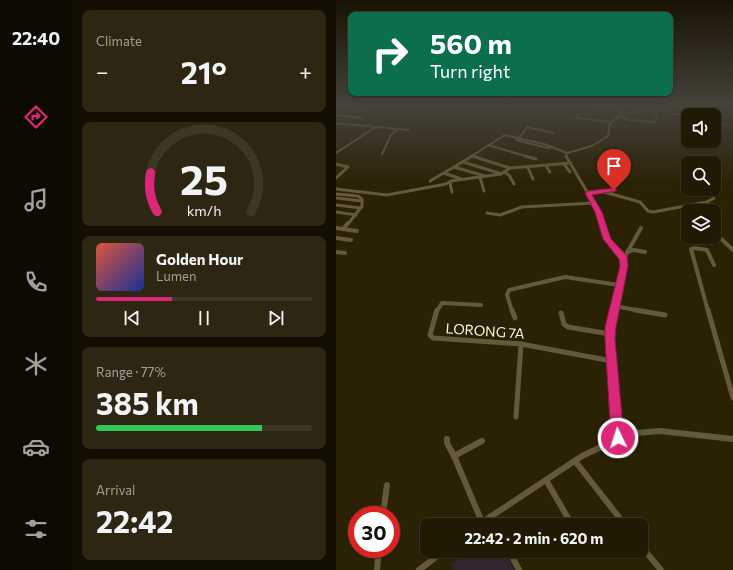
<!DOCTYPE html>
<html lang="en">
<head>
<meta charset="utf-8">
<style>
  :root { --surface:#201903; --page:#2d2612; --text:#f1f3f6; --muted:#a2a09a; --line:#3d3825; --accent:#db2777 }
  body { margin:0; font-family:Commissioner,sans-serif; background:var(--page); color:var(--text); height:100vh; display:flex; flex-direction:column; font-size:15px; white-space:nowrap }
  * { box-sizing:border-box; margin:0 }
  p { font-size:13px; color:var(--muted) }
  .icon { flex:none; width:22px; height:22px; fill:none; stroke:currentColor; stroke-width:2; stroke-linecap:round; stroke-linejoin:round }
  .map { position:relative; flex:1; overflow:hidden }
  .side { display:flex; flex-direction:column; gap:10px; padding:10px; background:#120e02; width:264px }
  .side>* { flex:none }
  .banner { position:absolute; left:12px; top:12px; width:325px; height:84px; border-radius:8px; box-shadow:0 1px 3px #0004,0 0 0 1px var(--line); background:#0b6e4f; color:#fff; overflow:hidden }
  .fabs { position:absolute; left:345px; top:108px; display:grid; gap:8px }
  .fabs a { display:grid; place-items:center; width:40px; height:40px; border-radius:8px; background:var(--surface); box-shadow:0 1px 3px #0004,0 0 0 1px var(--line); font-size:20px }
  .speed { position:absolute; left:12px; top:506px; display:flex; gap:8px; font-size:20px; font-weight:700; text-align:center }
  .speed>* { display:grid; place-content:center; width:52px; height:52px; border-radius:50%; background:var(--surface); box-shadow:0 1px 3px #0004,0 0 0 1px var(--line); line-height:1 }
  .speed .limit { border:6px solid #d22; background:#fff; color:#111 }
  .pin { position:absolute; display:grid; place-items:center; width:34px; height:34px; color:#fff; margin:-41px -17px; border-radius:50% 50% 50% 0; rotate:-45deg; box-shadow:0 0 4px #0007 }
  .pin .icon { rotate:45deg }
  .me { position:absolute; width:44px; margin:-22px; rotate:356deg; stroke-linejoin:round; filter:drop-shadow(0 0 3px #0008) }
  .turn { display:flex; align-items:center; gap:14px; height:84px; padding:0 16px; font-size:18px }
  .turn .icon { width:52px; height:52px; stroke-width:2.5 }
  .turn b { display:block; font-size:28px; line-height:34px }
  .big { font-size:30px; font-weight:700; line-height:1.1 }
  .side .card { flex:1; display:flex; flex-direction:column; justify-content:center; gap:6px; min-width:0; padding:0 14px; border-radius:8px; background:var(--page) }
  .side .dial { align-items:center; gap:0 }
  .dial svg { height:104px; overflow:visible; fill:none; stroke:var(--line); stroke-width:7; stroke-linecap:round; text-anchor:middle }
  .dial text { fill:var(--text); stroke:none }
  .song { display:flex; align-items:center; gap:12px }
  .cover { width:48px; height:48px; border-radius:6px; background:linear-gradient(135deg,hsl(10 70% 55%),hsl(230 70% 35%)) }
  .played { height:4px; border-radius:2px; background:linear-gradient(90deg,var(--accent) 35%,var(--line) 35%) }
  .keys { display:flex; justify-content:space-around; direction:ltr }
  .heat { display:flex; justify-content:space-between; align-items:center; font-size:22px; direction:ltr }
  .charge { height:6px; border-radius:3px; background:linear-gradient(90deg,#34c759 77%,var(--line) 0) }
  .trip { position:absolute; left:84px; top:518px; width:228px; height:40px; border-radius:8px; background:var(--surface); box-shadow:0 1px 3px #0004,0 0 0 1px var(--line); font-weight:700; line-height:40px; text-align:center }
  main { display:flex; flex:1; min-height:0 }
  .dock { display:flex; flex-direction:column; width:72px; justify-content:space-around; align-items:center; background:#0d0a01; color:var(--muted) }
  .dock .icon { width:28px; height:28px }
  .dock .on { color:var(--accent) }
  .dock b { font-size:18px; color:var(--text) }
  .map>svg:first-child { display:block }
  .education { fill:#33242f }
  .lines { fill:none; stroke-linecap:round; stroke-linejoin:round }
  .street-far4 { stroke:#65593c; stroke-width:2 }
  .street-far3 { stroke:#65593c; stroke-width:3 }
  .street-far2 { stroke:#65593c; stroke-width:4 }
  .street-far1 { stroke:#65593c; stroke-width:5 }
  .street { stroke:#65593c; stroke-width:6 }
  .secondary { fill:#547652; fill-rule:evenodd }
  .route { fill:#db2777; stroke:#8e194d }
  .labels { text-anchor:middle; stroke-width:4; stroke-linejoin:round; paint-order:stroke }
  .street-label { font-size:14px; fill:#fbf5e4; stroke:#2b2104 }
</style>
</head>
<body>
<main>
<nav class="dock">
<b>22:40</b>
<svg class="icon on" aria-label="directions" viewBox="0 0 24 24"><path d="M12 3l9 9-9 9-9-9zM9 14v-3h6M13 9l2 2-2 2"/></svg>
<svg class="icon" aria-label="music" viewBox="0 0 24 24"><path d="M9 18V5l10-2v13"/><circle cx="6" cy="18" r="3"/><circle cx="16" cy="16" r="3"/></svg>
<svg class="icon" aria-label="phone" viewBox="0 0 24 24"><path d="M5 4h4l2 5-3 2q2 4 5 5l2-3 5 2v4C11 20 4 13 5 4z"/></svg>
<svg class="icon" aria-label="climate" viewBox="0 0 24 24"><path d="M12 3v18M4 7l16 10M4 17L20 7"/></svg>
<svg class="icon" aria-label="car" viewBox="0 0 24 24"><path d="M5 17H2v-5l4-1 3-4h7l3 4 3 1v5h-3M9 17h6M6 11h13"/><circle cx="7" cy="17" r="2"/><circle cx="17" cy="17" r="2"/></svg>
<svg class="icon" aria-label="filters" viewBox="0 0 24 24"><path d="M4 7h16M4 17h16"/><circle cx="9" cy="7" r="2"/><circle cx="15" cy="17" r="2"/></svg>
</nav>
<section class="side">
<div class="card"><p>Climate</p>
<div class="heat"><a>−</a><b class="big">21°</b><a>+</a></div>
</div>
<div class="card dial"><svg viewBox="0 0 100 80">
<path d="M14 69A42 42 0 1 1 86 69"/>
<path d="M14 69A42 42 0 0 1 9 39" stroke="#db2777"/>
<text x="50" y="56" font-size="32" font-weight="700">25</text>
<text x="50" y="72" font-size="11">km/h</text>
</svg></div>
<div class="card">
<div class="song"><i class="cover"></i><div><b>Golden Hour</b><p>Lumen</p></div></div>
<div class="played"></div>
<div class="keys"><svg class="icon" aria-label="previous" viewBox="0 0 24 24"><path d="M18 5L8 12l10 7zM5 5v14"/></svg><svg class="icon" aria-label="pause" viewBox="0 0 24 24"><path d="M8 5v14M16 5v14"/></svg><svg class="icon" aria-label="next" viewBox="0 0 24 24"><path d="M6 5l10 7-10 7zM19 5v14"/></svg></div>
</div>
<div class="card"><p>Range · 77%</p><b class="big">385 km</b><div class="charge"></div></div>
<div class="card"><p>Arrival</p><b class="big">22:42</b></div>
</section>
<div class="map">
<svg width="397" height="570" viewBox="0 0 397 570">
  <rect width="100%" height="100%" fill="#2b2104"/>
  <polygon class="education" points="132,551 169,551 179,570 117,570 115,564"/>
  <g class="lines">
    <g class="street-far4">
      <polyline points="0,107 32,110"/>
      <polyline points="256,107 288,107"/>
      <polyline points="315,110 321,117"/>
      <polyline points="326,110 335,114 369,115"/>
      <polyline points="242,114 240,118 275,122"/>
      <polyline points="285,114 337,108"/>
      <polyline points="284,116 292,120 320,122"/>
      <polyline points="378,121 387,124"/>
      <polyline points="0,123 39,127"/>
      <polyline points="183,138 191,127 218,133"/>
      <polyline points="180,140 212,148 218,147"/>
      <polyline points="152,145 193,157"/>
      <polyline points="0,153 40,127 73,130"/>
      <polyline points="231,153 256,146 272,136 274,124 284,115 289,105"/>
      <polyline points="46,154 55,135 62,129"/>
      <polyline points="136,156 139,157"/>
      <polyline points="134,157 169,135 208,144 231,153 230,157"/>
    </g>
    <g class="street-far3">
      <polyline points="136,156 174,168"/>
      <polyline points="136,156 118,167 149,176"/>
      <polyline points="189,156 200,159"/>
      <polyline points="230,156 263,212 266,224"/>
      <polyline points="127,162 163,173"/>
      <polyline points="0,164 12,167 0,178"/>
      <polyline points="228,164 234,172"/>
      <polyline points="210,166 214,172"/>
      <polyline points="192,168 197,179"/>
      <polyline points="168,172 173,175 178,184"/>
      <polyline points="108,173 125,179"/>
      <polyline points="144,177 148,191"/>
      <polyline points="94,181 118,167"/>
      <polyline points="114,183 116,192"/>
      <polyline points="0,189 51,195 110,184 115,181 165,174 174,168 235,163"/>
      <polyline points="268,192 304,202 312,211 317,212 371,202 378,198"/>
      <polyline points="252,193 277,191 274,183"/>
      <polyline points="0,194 22,196 26,199 26,206 12,224"/>
      <polyline points="0,198 26,201"/>
      <polyline points="0,205 25,208"/>
      <polyline points="352,206 357,211"/>
      <polyline points="0,212 20,215"/>
      <polyline points="151,213 164,215 186,207 258,203"/>
    </g>
    <g class="street-far2">
      <polyline points="266,223 271,239 288,258 288,266 278,311"/>
      <polyline points="0,228 21,231"/>
      <polyline points="7,229 12,223"/>
      <polyline points="378,232 397,250"/>
      <polyline points="0,238 15,240"/>
      <polyline points="0,252 9,253"/>
      <polyline points="291,252 298,250 309,252"/>
      <polyline points="288,258 305,228"/>
      <polyline points="279,306 305,311"/>
      <polyline points="101,311 106,303 145,305"/>
      <polyline points="176,311 171,295 173,290 229,277 283,285"/>
      <polyline points="372,311 355,249 359,248 371,250 378,265"/>
    </g>
    <g class="street-far1">
      <polyline points="101,310 94,335 97,338 185,344 276,361"/>
      <polyline points="176,310 179,318"/>
      <polyline points="278,310 274,327 274,339 281,424"/>
      <polyline points="299,310 329,315"/>
      <polyline points="372,310 397,398"/>
      <polyline points="225,313 228,324 232,327 274,334"/>
      <polyline points="180,417 185,344"/>
    </g>
    <g class="street">
      <polyline points="281,423 282,439"/>
      <polyline points="111,439 111,443 118,456"/>
      <polyline points="146,441 118,456 146,522"/>
      <polyline points="239,461 289,525"/>
      <polyline points="210,480 232,518"/>
      <polyline points="47,515 51,485"/>
      <polyline points="155,516 159,525"/>
      <polyline points="142,525 246,456 286,437 300,433 324,431 397,439"/>
      <polyline points="305,546 325,570"/>
      <polyline points="173,551 183,570"/>
      <polyline points="41,570 43,549"/>
      <polyline points="83,570 108,551"/>
    </g>
    <polygon class="secondary" points="0,114 26,117 27,118 26,119 0,116"/>
  </g>
  <linearGradient id="sky" x2="0" y2="1"><stop stop-color="#181202"/><stop offset="0.57" stop-color="#44433a"/><stop offset="1" stop-color="#44433a" stop-opacity="0"/></linearGradient>
  <rect width="397" height="185" fill="url(#sky)"/>
  <polygon class="route" points="278,188 281,190 280,191 256,195 266,212 275,239 291,256 292,266 280,327 279,339 288,438 286,443 282,445 277,443 275,438 269,339 269,327 284,266 283,259 267,239 259,212 249,193 252,191"/>
  <g class="labels">
    <g class="street-label">
      <text transform="translate(149 331) rotate(4)" y="5">LORONG 7A</text>
    </g>
  </g>
</svg>
<div class="fabs">
<a><svg class="icon" aria-label="sound" viewBox="0 0 24 24"><path d="M4 9h4l5-4v14l-5-4H4zM17 9q2 3 0 6"/></svg></a>
<a><svg class="icon" aria-label="search" viewBox="0 0 24 24"><circle cx="10" cy="10" r="6"/><path d="M15 15l6 6"/></svg></a>
<a><svg class="icon" aria-label="layers" viewBox="0 0 24 24"><path d="M12 4l9 5-9 5-9-5zM3 14l9 5 9-5"/></svg></a>
</div>
<div class="speed"><div class="limit">30</div></div>
<div class="pin" style="left:278px;top:190px;background:#d93025"><svg class="icon" aria-label="arrive" viewBox="0 0 24 24"><path d="M6 21V4h12l-3 4 3 4H6"/></svg></div>
<svg class="me" style="left:282px;top:438px" viewBox="-20 -20 40 40"><circle r="17" fill="#db2777" stroke="#fff" stroke-width="3"/><path d="M0-11L8 9 0 5-8 9z" fill="#fff"/></svg>
<div class="trip">22:42 · 2 min · 620 m</div>
<div class="banner">
<div class="turn"><svg class="icon" aria-label="right" viewBox="0 0 24 24"><path d="M7 20v-9h11M14 6l5 5-5 5"/></svg><div><b>560 m</b>Turn right</div></div>
</div>
</div>
</main>
</body>
</html>
